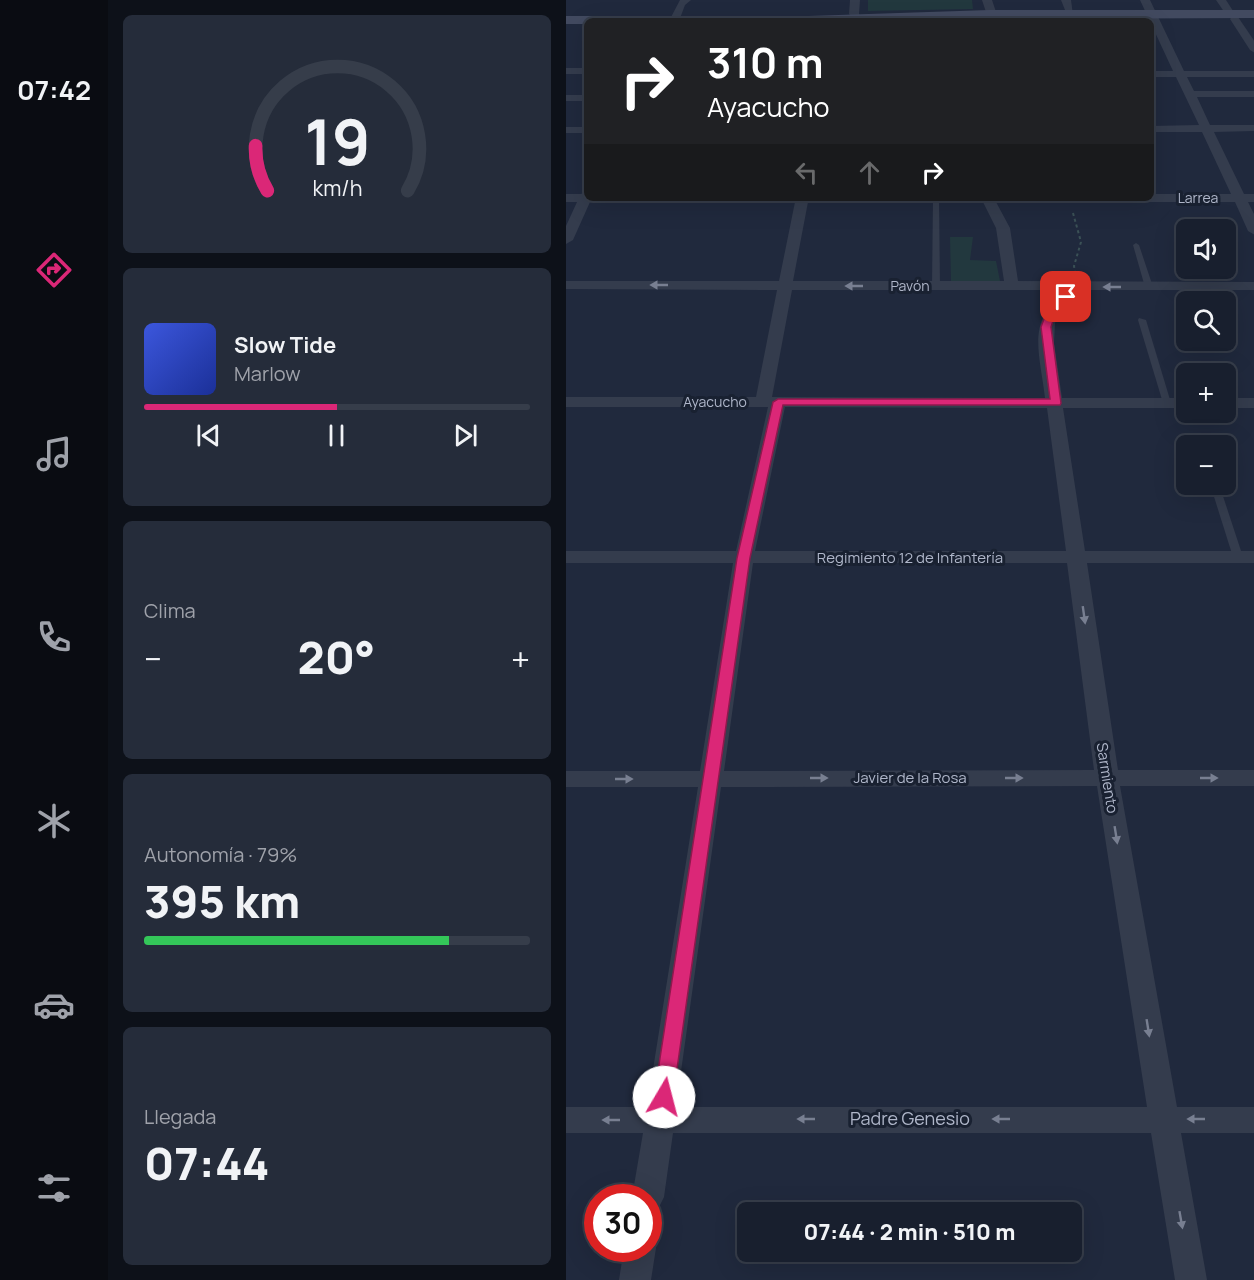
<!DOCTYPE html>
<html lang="es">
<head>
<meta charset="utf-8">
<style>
  :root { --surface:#181f2e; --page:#252c3a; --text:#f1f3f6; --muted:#9fa2aa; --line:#363d4a; --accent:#db2777 }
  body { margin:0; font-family:Manrope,sans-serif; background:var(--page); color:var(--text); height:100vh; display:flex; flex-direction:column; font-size:22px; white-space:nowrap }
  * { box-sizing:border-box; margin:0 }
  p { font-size:20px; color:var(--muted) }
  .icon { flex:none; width:33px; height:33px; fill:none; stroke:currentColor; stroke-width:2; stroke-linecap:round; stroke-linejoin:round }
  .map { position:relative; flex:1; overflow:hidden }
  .details { display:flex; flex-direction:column; gap:15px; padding:15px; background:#0d1119; width:458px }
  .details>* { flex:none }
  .top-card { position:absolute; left:18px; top:18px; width:570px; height:183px; border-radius:9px; box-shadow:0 6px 24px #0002,0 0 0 2px var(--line); background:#202124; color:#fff; overflow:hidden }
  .controls { position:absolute; left:610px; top:219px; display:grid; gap:12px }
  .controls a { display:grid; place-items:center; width:60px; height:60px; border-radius:9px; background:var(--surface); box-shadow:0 6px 24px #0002,0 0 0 2px var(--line); font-size:30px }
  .speed { position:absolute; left:18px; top:1184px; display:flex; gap:12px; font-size:30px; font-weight:700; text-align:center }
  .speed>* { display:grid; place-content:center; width:78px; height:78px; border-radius:50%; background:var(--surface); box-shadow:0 6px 24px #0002,0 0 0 2px var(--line); line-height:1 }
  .speed .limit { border:9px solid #d22; background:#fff; color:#111 }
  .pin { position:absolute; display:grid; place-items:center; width:51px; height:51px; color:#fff; margin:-26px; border-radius:12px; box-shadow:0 3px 9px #0006 }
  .me { position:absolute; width:66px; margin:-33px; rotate:8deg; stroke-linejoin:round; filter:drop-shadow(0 0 4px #0008) }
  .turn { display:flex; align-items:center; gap:21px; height:126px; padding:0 24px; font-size:27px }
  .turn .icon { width:78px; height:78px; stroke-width:2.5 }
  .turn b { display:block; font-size:42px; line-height:51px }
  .lanes { display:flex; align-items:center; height:57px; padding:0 24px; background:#0003; justify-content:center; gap:30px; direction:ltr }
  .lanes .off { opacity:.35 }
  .big { font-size:45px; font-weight:800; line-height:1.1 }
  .details .card { flex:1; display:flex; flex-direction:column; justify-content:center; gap:9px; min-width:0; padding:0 21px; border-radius:9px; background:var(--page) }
  .details .dial { align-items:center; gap:0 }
  .dial svg { height:156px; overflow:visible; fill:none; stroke:var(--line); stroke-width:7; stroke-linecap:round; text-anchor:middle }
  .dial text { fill:var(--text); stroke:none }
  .song { display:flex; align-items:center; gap:18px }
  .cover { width:72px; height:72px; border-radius:9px; background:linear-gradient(135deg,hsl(230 70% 55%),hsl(230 70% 35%)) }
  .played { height:6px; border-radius:3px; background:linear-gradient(90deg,var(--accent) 50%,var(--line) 50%) }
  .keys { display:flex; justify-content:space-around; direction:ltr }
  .heat { display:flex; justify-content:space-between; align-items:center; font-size:33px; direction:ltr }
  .charge { height:9px; border-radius:4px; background:linear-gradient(90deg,#34c759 79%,var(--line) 0) }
  .trip { position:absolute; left:171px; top:1202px; width:345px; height:60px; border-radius:9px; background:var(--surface); box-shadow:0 6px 24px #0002,0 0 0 2px var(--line); font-weight:800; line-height:60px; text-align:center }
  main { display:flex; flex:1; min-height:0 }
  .tab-bar { display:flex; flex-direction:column; width:108px; justify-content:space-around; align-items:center; background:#0a0c12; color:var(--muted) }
  .tab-bar .icon { width:42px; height:42px }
  .tab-bar .active { color:var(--accent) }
  .tab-bar b { font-size:27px; color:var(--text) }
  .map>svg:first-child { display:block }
  .green { fill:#22383e }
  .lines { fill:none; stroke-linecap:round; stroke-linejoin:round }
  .path { stroke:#3b5156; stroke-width:2; stroke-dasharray:3 3; stroke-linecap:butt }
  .lane { fill:#343c4d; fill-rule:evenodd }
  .street { fill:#343c4d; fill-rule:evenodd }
  .secondary { fill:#424a60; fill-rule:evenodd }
  .oneway { fill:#787f91 }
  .route { fill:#db2777; stroke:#8e194d; stroke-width:1.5 }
  .labels { text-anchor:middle; stroke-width:6; stroke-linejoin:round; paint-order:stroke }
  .far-street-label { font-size:14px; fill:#afb6c9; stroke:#192131 }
  .street-label { font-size:15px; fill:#afb6c9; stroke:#192131 }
  .near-street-label { font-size:18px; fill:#afb6c9; stroke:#192131 }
</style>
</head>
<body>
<main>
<nav class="tab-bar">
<b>07:42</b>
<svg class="icon active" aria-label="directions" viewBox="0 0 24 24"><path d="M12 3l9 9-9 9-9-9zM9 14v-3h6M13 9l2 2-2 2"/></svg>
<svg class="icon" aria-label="music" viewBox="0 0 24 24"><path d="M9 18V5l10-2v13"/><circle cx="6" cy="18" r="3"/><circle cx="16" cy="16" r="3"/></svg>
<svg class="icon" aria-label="phone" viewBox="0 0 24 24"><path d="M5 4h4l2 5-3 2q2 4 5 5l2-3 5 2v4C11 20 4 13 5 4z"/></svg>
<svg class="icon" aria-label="climate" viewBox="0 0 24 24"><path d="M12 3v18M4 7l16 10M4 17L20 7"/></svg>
<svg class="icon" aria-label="car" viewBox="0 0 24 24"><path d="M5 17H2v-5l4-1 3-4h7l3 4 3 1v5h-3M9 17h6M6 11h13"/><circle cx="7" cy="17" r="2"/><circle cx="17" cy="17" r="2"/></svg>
<svg class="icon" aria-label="filters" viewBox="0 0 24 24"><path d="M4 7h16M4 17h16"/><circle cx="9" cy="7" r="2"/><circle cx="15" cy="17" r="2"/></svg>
</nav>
<section class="details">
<div class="card dial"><svg viewBox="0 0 100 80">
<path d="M14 69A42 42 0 1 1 86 69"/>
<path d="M14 69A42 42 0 0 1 8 46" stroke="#db2777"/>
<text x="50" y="56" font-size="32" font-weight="700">19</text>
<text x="50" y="72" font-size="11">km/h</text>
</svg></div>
<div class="card">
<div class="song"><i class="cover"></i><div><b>Slow Tide</b><p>Marlow</p></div></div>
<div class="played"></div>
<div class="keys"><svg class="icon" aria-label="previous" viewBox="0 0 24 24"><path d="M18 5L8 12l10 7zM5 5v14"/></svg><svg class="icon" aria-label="pause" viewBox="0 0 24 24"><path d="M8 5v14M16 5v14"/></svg><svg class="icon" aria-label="next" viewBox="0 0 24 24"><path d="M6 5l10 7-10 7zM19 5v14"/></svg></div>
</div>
<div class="card"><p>Clima</p>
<div class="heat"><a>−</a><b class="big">20°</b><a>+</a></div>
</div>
<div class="card"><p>Autonomía · 79%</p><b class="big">395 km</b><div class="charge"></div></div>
<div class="card"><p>Llegada</p><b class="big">07:44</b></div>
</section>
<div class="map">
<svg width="689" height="1280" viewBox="0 0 689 1280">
  <rect width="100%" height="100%" fill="#20293d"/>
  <g class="green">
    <polygon points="302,0 406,0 407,9 302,11"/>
    <polygon points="384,237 407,237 404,260 430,261 434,281 385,281"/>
  </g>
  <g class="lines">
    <polyline class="path" points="507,213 515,242 508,266 509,272"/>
    <g class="lane">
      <polygon points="555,18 557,18 558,21 554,21 553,19"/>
      <polygon points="367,198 373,198 374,287 370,289 366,287"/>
      <polygon points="570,243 573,245 587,287 586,289 579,287 567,245"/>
      <polygon points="573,318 580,320 605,403 604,405 601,405 597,403 572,320"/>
      <polygon points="644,484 653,484 677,557 675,559 669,559 667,557"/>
    </g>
    <g class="street">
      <polygon points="114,0 125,0 119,5 113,21 103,21"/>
      <polygon points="284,0 294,0 293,14 299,21 289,21 283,14"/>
      <polygon points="416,0 426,0 433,21 423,21"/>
      <polygon points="495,0 505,0 507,15 501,15"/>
      <path d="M574 0H584L618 71H689V77H621L628 91H689V97H631L644 125H689V131L648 132 678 194H689V202H682L689 216V235L682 231 669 202H430L444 228 452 281 689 282V290H519L497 308 489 323 488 343 496 398H621V408H497L519 551H689V563H521L552 770H689V786H554L611 1107H689V1133H615L641 1280H609L585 1133H107L98 1197 93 1207 82 1211V1197H66L77 1133H0V1107H81L132 787H0V771H134L167 563H0V551H170L202 407H0V397H190L211 290 0 289V281H213L229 202H24L7 240 0 244V226L11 202H0V194H15L21 191V198H585V194H665L636 132H585V126L633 125 610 77H585V71H607ZM242 202H417L430 228 438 281H227ZM226 290H501C459 320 474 353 479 398L206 397ZM219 407 481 408 500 551H189ZM187 563H501L528 770 158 771ZM531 786 581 1107H110L155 787Z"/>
      <polygon points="650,0 660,0 669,14 667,16 661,16"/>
      <polygon points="666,17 672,17 689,42 689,53 684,50 664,19"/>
      <rect x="0" y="68" width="21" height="6"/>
      <rect x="0" y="95" width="21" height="6"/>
      <rect x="0" y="127" width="21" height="6"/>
      <rect x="660" y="398" width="29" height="10"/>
      <polygon points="82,1236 85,1237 90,1248 85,1280 53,1280 58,1248 82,1248"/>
    </g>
    <polygon class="secondary" points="423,10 689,10 689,18 21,21 21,24 0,24 0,16 242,16"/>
  </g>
  <defs><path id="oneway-solid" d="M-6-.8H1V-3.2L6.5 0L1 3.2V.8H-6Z" transform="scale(1.5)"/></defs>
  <g class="oneway">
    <use href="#oneway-solid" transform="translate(93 285) rotate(180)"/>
    <use href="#oneway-solid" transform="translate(288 286) rotate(-180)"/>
    <use href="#oneway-solid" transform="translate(546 287) rotate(180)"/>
    <use href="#oneway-solid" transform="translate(518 615) rotate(82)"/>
    <use href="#oneway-solid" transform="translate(253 778)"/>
    <use href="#oneway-solid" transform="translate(448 778)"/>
    <use href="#oneway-solid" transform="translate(643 778)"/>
    <use href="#oneway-solid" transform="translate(58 779)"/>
    <use href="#oneway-solid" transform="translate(550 835) rotate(81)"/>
    <use href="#oneway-solid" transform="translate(582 1028) rotate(81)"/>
    <use href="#oneway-solid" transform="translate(240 1119) rotate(180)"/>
    <use href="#oneway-solid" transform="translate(435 1119) rotate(180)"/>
    <use href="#oneway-solid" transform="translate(630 1119) rotate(-180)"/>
    <use href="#oneway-solid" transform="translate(45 1120) rotate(180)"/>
    <use href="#oneway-solid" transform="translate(615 1220) rotate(80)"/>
  </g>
  <polygon class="route" points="496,295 504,297 491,309 485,327 495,403 494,405 217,405 184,558 107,1097 105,1102 98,1105 91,1102 88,1097 171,558 207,402 212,399 484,399 475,327 482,308"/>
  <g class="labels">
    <g class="far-street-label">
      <text x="632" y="203">Larrea</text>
      <text x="344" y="291">Pavón</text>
      <text x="149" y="407">Ayacucho</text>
    </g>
    <g class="street-label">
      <text x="344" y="563">Regimiento 12 de Infantería</text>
      <text x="344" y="783">Javier de la Rosa</text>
      <text transform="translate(541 778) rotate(81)" y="5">Sarmiento</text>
    </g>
    <g class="near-street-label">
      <text x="344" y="1125">Padre Genesio</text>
    </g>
  </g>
</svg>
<div class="controls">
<a><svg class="icon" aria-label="sound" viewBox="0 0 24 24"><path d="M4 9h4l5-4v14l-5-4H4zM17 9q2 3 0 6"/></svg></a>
<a><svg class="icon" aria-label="search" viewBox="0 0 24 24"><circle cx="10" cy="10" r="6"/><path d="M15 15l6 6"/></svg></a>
<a>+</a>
<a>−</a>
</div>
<div class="speed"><div class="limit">30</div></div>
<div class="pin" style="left:500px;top:297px;background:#d93025"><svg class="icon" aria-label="arrive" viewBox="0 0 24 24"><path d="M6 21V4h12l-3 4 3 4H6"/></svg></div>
<svg class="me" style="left:98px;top:1097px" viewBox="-20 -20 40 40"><circle r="19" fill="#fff"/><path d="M0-13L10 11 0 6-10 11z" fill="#db2777"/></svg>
<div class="trip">07:44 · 2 min · 510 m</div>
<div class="top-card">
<div class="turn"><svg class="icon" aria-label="right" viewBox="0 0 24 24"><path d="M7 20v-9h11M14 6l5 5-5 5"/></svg><div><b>310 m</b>Ayacucho</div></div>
<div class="lanes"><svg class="icon off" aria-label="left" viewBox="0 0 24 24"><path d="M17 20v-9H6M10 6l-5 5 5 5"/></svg><svg class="icon off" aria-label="ahead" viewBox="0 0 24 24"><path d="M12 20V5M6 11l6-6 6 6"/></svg><svg class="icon" aria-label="right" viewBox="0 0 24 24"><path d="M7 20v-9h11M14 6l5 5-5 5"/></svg></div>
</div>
</div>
</main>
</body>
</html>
